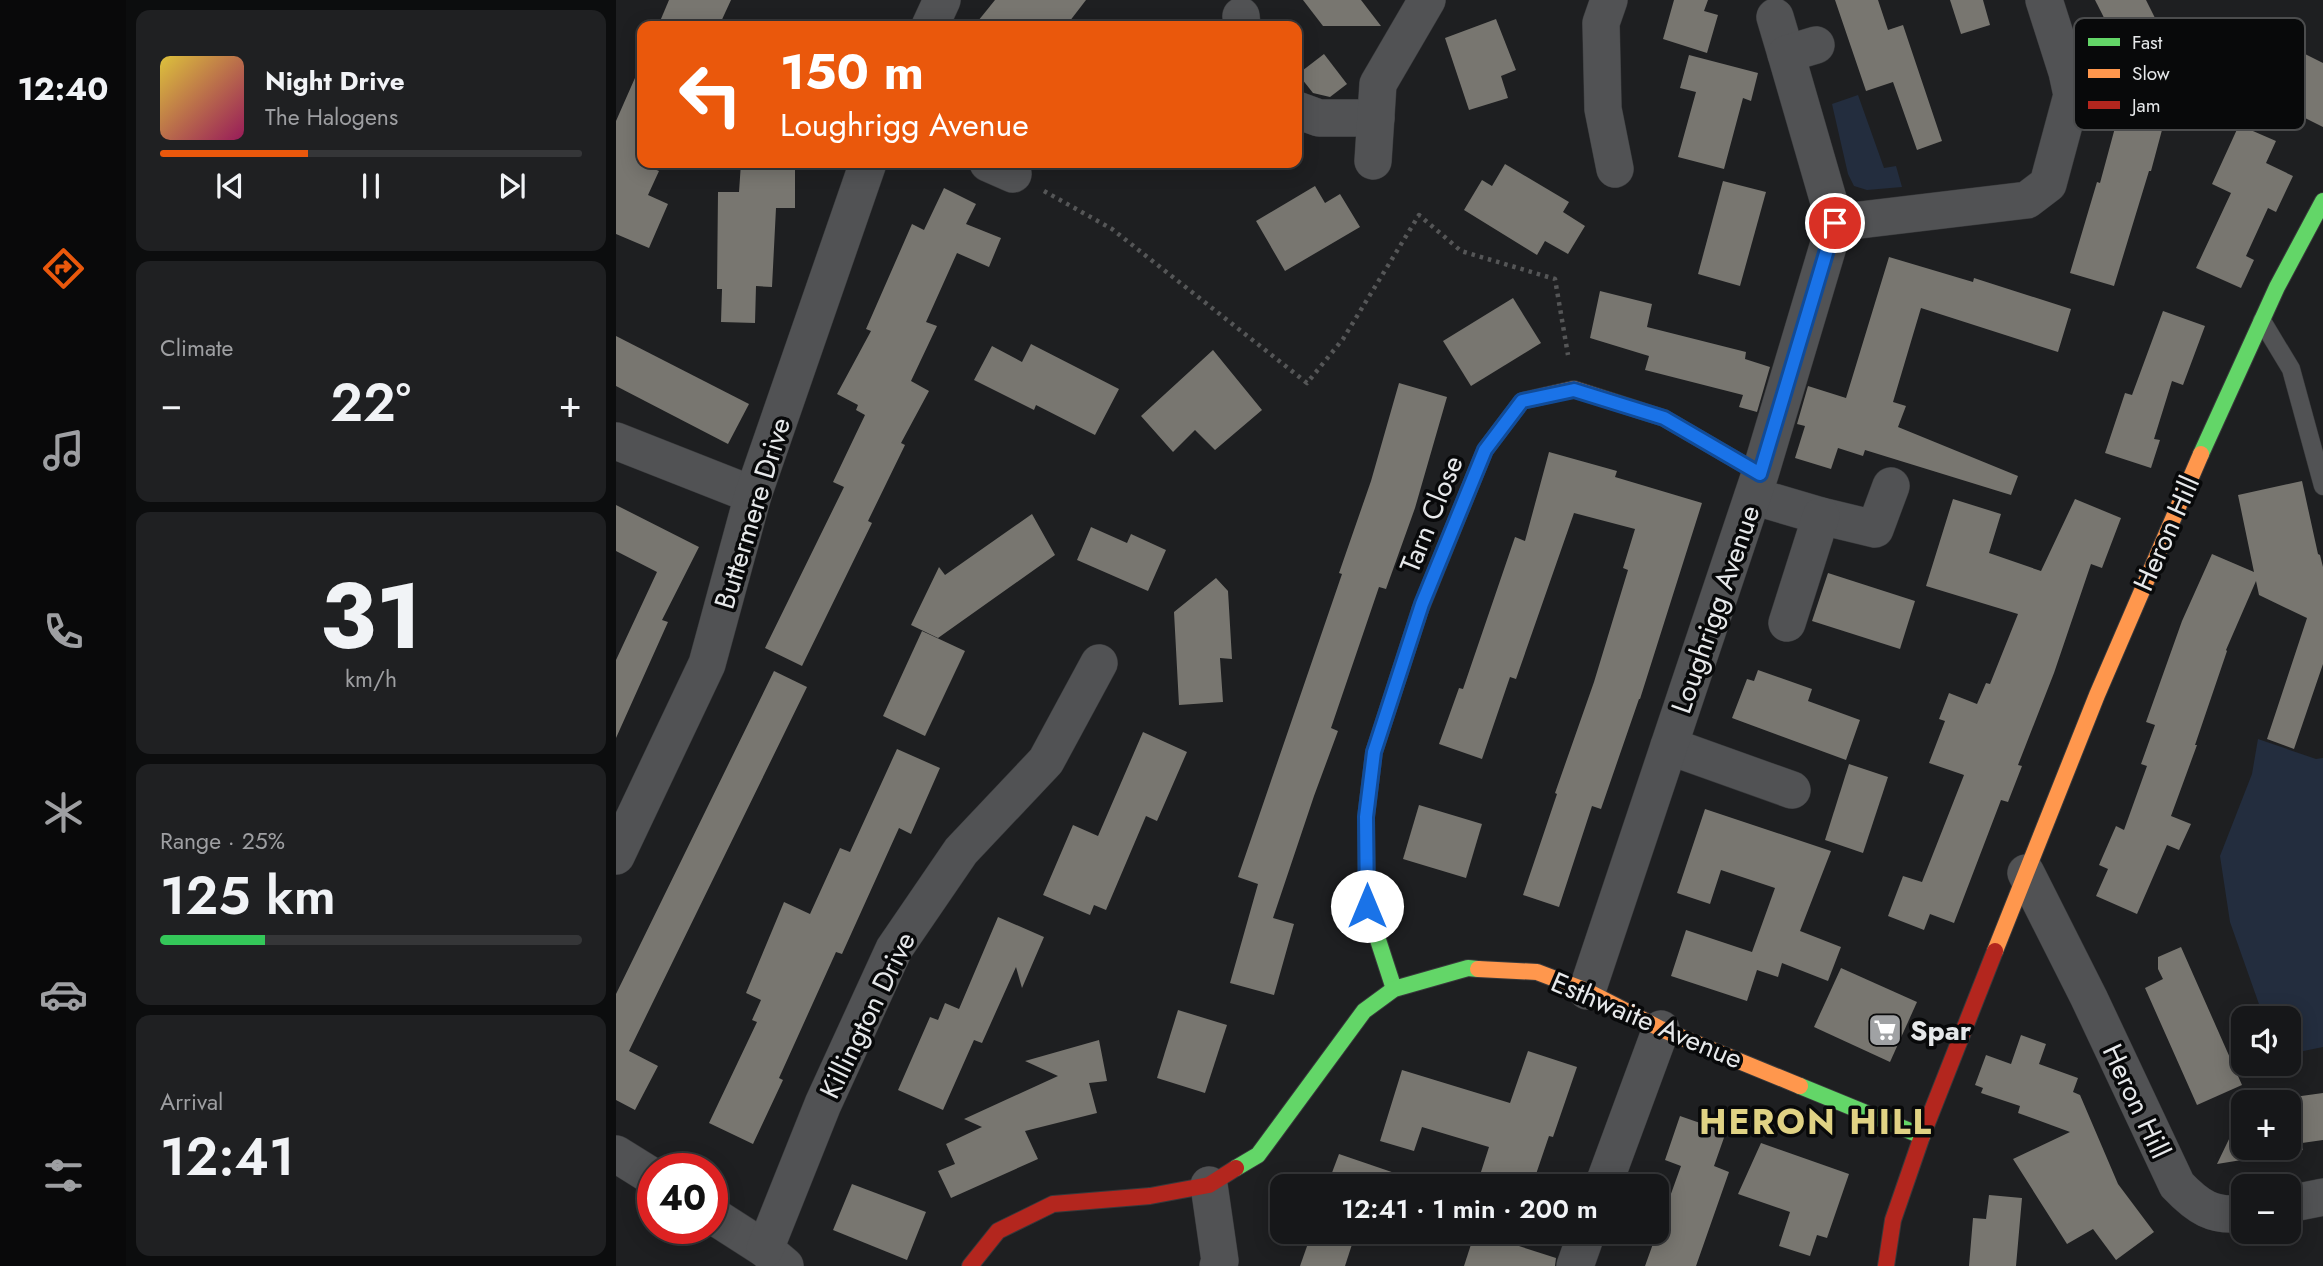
<!DOCTYPE html>
<html lang="en">
<head>
<meta charset="utf-8">
<style>
  :root { --surface:#161719; --page:#1f2022; --text:#f1f3f6; --muted:#9e9fa2; --line:#353638; --accent:#ea580c }
  body { margin:0; font-family:Jost,sans-serif; background:var(--page); color:var(--text); height:100vh; display:flex; flex-direction:column; font-size:26px; white-space:nowrap }
  * { box-sizing:border-box; margin:0 }
  p { font-size:23px; color:var(--muted) }
  .icon { flex:none; width:38px; height:38px; fill:none; stroke:currentColor; stroke-width:2; stroke-linecap:round; stroke-linejoin:round }
  .map { position:relative; flex:1; overflow:hidden }
  .details { display:flex; flex-direction:column; gap:10px; padding:10px; background:#0c0d0e; width:490px }
  .details>* { flex:none }
  .guide { position:absolute; left:21px; top:21px; width:665px; height:147px; border-radius:14px; box-shadow:0 4px 18px #0003,0 0 0 2px var(--line); background:#ea580c; color:#fff; overflow:hidden }
  .controls { position:absolute; left:1615px; top:1006px; display:grid; gap:14px }
  .controls a { display:grid; place-items:center; width:70px; height:70px; border-radius:14px; background:var(--surface); box-shadow:0 4px 18px #0003,0 0 0 2px var(--line); font-size:35px }
  .speed { position:absolute; left:21px; top:1153px; display:flex; gap:14px; font-size:35px; font-weight:700; text-align:center }
  .speed>* { display:grid; place-content:center; width:91px; height:91px; border-radius:50%; background:var(--surface); box-shadow:0 4px 18px #0003,0 0 0 2px var(--line); line-height:1 }
  .speed .limit { border:10px solid #d22; background:#fff; color:#111 }
  .pin { position:absolute; display:grid; place-items:center; width:60px; height:60px; color:#fff; margin:-30px; border:4px solid #fff; border-radius:50%; box-shadow:0 2px 7px #0007 }
  .me { position:absolute; width:77px; margin:-38px; rotate:0deg; stroke-linejoin:round; filter:drop-shadow(0 0 5px #0008) }
  .turn { display:flex; align-items:center; gap:24px; height:147px; padding:0 28px; font-size:32px }
  .turn .icon { width:91px; height:91px; stroke-width:2.5 }
  .turn b { display:block; font-size:49px; line-height:60px }
  .big { font-size:52px; font-weight:600; line-height:1.1 }
  .details .widget { flex:1; display:flex; flex-direction:column; justify-content:center; gap:10px; min-width:0; padding:0 24px; border-radius:14px; background:var(--page) }
  .details .dial { align-items:center; gap:0 }
  .dial b { font-size:91px; line-height:1 }
  .song { display:flex; align-items:center; gap:21px }
  .cover { width:84px; height:84px; border-radius:10px; background:linear-gradient(135deg,hsl(50 70% 55%),hsl(330 70% 35%)) }
  .played { height:7px; border-radius:4px; background:linear-gradient(90deg,var(--accent) 35%,var(--line) 35%) }
  .keys { display:flex; justify-content:space-around; direction:ltr }
  .heat { display:flex; justify-content:space-between; align-items:center; font-size:38px; direction:ltr }
  .charge { height:10px; border-radius:5px; background:linear-gradient(90deg,#34c759 25%,var(--line) 0) }
  .trip { position:absolute; left:654px; top:1174px; width:399px; height:70px; border-radius:14px; background:var(--surface); box-shadow:0 4px 18px #0003,0 0 0 2px var(--line); font-weight:600; line-height:70px; text-align:center }
  main { display:flex; flex:1; min-height:0 }
  .tab-bar { display:flex; flex-direction:column; width:126px; justify-content:space-around; align-items:center; background:#09090a; color:var(--muted) }
  .tab-bar .icon { width:49px; height:49px }
  .tab-bar .on { color:var(--accent) }
  .tab-bar b { font-size:32px; color:var(--text) }
  .map>svg:first-child { display:block }
  .green { fill:#232d3e }
  .building { fill:#787670 }
  .lines { fill:none; stroke-linecap:round; stroke-linejoin:round }
  .lane-casing { stroke:#38393b; stroke-width:19 }
  .street-casing { stroke:#38393b; stroke-width:38 }
  .fast-casing { stroke:#38393b; stroke-width:18 }
  .slow-casing { stroke:#38393b; stroke-width:18 }
  .jam-casing { stroke:#38393b; stroke-width:18 }
  .path { stroke:#555657; stroke-width:4.5; stroke-dasharray:3.5 5; stroke-linecap:butt }
  .lane { stroke:#515254; stroke-width:18 }
  .street { stroke:#515254; stroke-width:37 }
  .fast { stroke:#63d668; stroke-width:16 }
  .slow { stroke:#ff974d; stroke-width:16 }
  .jam { stroke:#b3261e; stroke-width:16 }
  .route-casing { stroke:#114b97; stroke-width:18 }
  .route { stroke:#1a73e8; stroke-width:12 }
  .labels { text-anchor:middle; stroke-width:7; stroke-linejoin:round; paint-order:stroke }
  .street-label { font-size:28px; fill:#e6e8ea; stroke:#08090a }
  .poi-label { font-size:28px; font-weight:bold; fill:#e6e8ea; stroke:#08090a; text-anchor:start }
  .district-label { font-size:35px; font-weight:bold; letter-spacing:2px; fill:#e0d284; stroke:#08090a }
  .key { fill:#08090a; stroke:#4b4c4d; stroke-width:2 }
  .key-label { font-size:19px; fill:#e6e8ea }
</style>
</head>
<body>
<main>
<nav class="tab-bar">
<b>12:40</b>
<svg class="icon on" aria-label="directions" viewBox="0 0 24 24"><path d="M12 3l9 9-9 9-9-9zM9 14v-3h6M13 9l2 2-2 2"/></svg>
<svg class="icon" aria-label="music" viewBox="0 0 24 24"><path d="M9 18V5l10-2v13"/><circle cx="6" cy="18" r="3"/><circle cx="16" cy="16" r="3"/></svg>
<svg class="icon" aria-label="phone" viewBox="0 0 24 24"><path d="M5 4h4l2 5-3 2q2 4 5 5l2-3 5 2v4C11 20 4 13 5 4z"/></svg>
<svg class="icon" aria-label="climate" viewBox="0 0 24 24"><path d="M12 3v18M4 7l16 10M4 17L20 7"/></svg>
<svg class="icon" aria-label="car" viewBox="0 0 24 24"><path d="M5 17H2v-5l4-1 3-4h7l3 4 3 1v5h-3M9 17h6M6 11h13"/><circle cx="7" cy="17" r="2"/><circle cx="17" cy="17" r="2"/></svg>
<svg class="icon" aria-label="filters" viewBox="0 0 24 24"><path d="M4 7h16M4 17h16"/><circle cx="9" cy="7" r="2"/><circle cx="15" cy="17" r="2"/></svg>
</nav>
<section class="details">
<div class="widget">
<div class="song"><i class="cover"></i><div><b>Night Drive</b><p>The Halogens</p></div></div>
<div class="played"></div>
<div class="keys"><svg class="icon" aria-label="previous" viewBox="0 0 24 24"><path d="M18 5L8 12l10 7zM5 5v14"/></svg><svg class="icon" aria-label="pause" viewBox="0 0 24 24"><path d="M8 5v14M16 5v14"/></svg><svg class="icon" aria-label="next" viewBox="0 0 24 24"><path d="M6 5l10 7-10 7zM19 5v14"/></svg></div>
</div>
<div class="widget"><p>Climate</p>
<div class="heat"><a>−</a><b class="big">22°</b><a>+</a></div>
</div>
<div class="widget dial"><b>31</b><p>km/h</p></div>
<div class="widget"><p>Range · 25%</p><b class="big">125 km</b><div class="charge"></div></div>
<div class="widget"><p>Arrival</p><b class="big">12:41</b></div>
</section>
<div class="map">
<svg width="1707" height="1266" viewBox="0 0 1707 1266">
  <rect width="100%" height="100%" fill="#1e1f21"/>
  <g class="green">
    <polygon points="1242,95 1268,168 1280,166 1286,187 1251,190 1238,186 1232,174 1216,104"/>
    <polygon points="1642,739 1700,759 1707,758 1707,1047 1673,1054 1673,1018 1648,1018 1644,1007 1614,922 1604,856 1636,774"/>
  </g>
  <g class="building">
    <polygon points="53,0 115,0 103,26 42,26"/>
    <polygon points="379,0 470,0 450,26 358,26"/>
    <polygon points="687,0 745,0 765,26 707,26"/>
    <polygon points="1058,0 1092,0 1088,11 1102,15 1091,53 1047,39"/>
    <polygon points="1219,0 1262,0 1272,30 1287,25 1326,141 1301,150 1277,82 1250,91"/>
    <polygon points="1334,0 1367,0 1374,25 1345,34"/>
    <polygon points="1479,0 1530,0 1548,36 1508,57"/>
    <polygon points="880,19 900,70 885,76 892,98 853,110 829,38"/>
    <polygon points="1673,46 1707,63 1707,127 1663,105 1676,81 1659,73"/>
    <polygon points="708,54 731,84 714,97 697,93 682,74"/>
    <polygon points="1073,55 1142,73 1135,101 1127,98 1108,169 1062,157 1080,92 1064,88"/>
    <polygon points="26,62 26,164 43,171 32,195 52,204 33,248 0,234 0,121"/>
    <polygon points="1513,76 1557,89 1535,171 1533,171 1498,286 1454,273 1481,182 1484,183"/>
    <polygon points="1623,125 1660,141 1650,163 1677,176 1660,212 1652,208 1630,256 1638,260 1625,288 1580,268 1615,193 1596,184"/>
    <polygon points="125,163 179,163 179,208 160,208 156,287 140,286 139,323 105,322 106,289 101,289 102,192 123,192"/>
    <polygon points="889,164 953,202 947,212 969,226 952,254 929,241 921,255 848,210 866,180 876,186"/>
    <polygon points="1107,181 1150,192 1124,286 1082,274"/>
    <polygon points="699,186 709,203 724,194 744,227 669,271 640,221"/>
    <polygon points="328,188 360,204 350,224 385,238 373,267 341,253 310,322 321,326 295,381 313,391 285,443 289,445 252,521 256,523 186,666 149,648 228,487 217,482 249,415 240,410 242,405 221,394 255,331 250,329 296,224 308,230"/>
    <polygon points="1273,257 1357,282 1358,278 1455,309 1442,352 1305,308 1277,402 1290,406 1282,427 1402,476 1395,495 1249,450 1247,456 1222,448 1215,469 1179,458 1189,426 1181,424 1192,386 1230,398"/>
    <polygon points="984,291 1036,304 1031,327 1130,352 1129,359 1154,367 1141,412 1123,407 1127,395 1029,370 1033,356 974,338"/>
    <polygon points="897,298 925,343 855,386 827,341"/>
    <polygon points="1547,311 1589,326 1567,385 1556,381 1538,439 1544,440 1535,468 1489,453 1509,393 1516,395"/>
    <polygon points="0,336 133,404 112,444 0,386"/>
    <polygon points="415,344 503,389 479,435 420,405 418,410 358,380 376,346 406,362"/>
    <polygon points="597,350 646,410 599,450 579,430 557,452 525,416"/>
    <polygon points="783,383 831,397 799,508 770,589 763,587 715,728 722,731 698,796 657,918 678,924 658,995 614,983 642,884 622,877 726,574 723,573 755,481"/>
    <polygon points="933,452 1001,471 999,477 1086,503 1024,699 1023,699 985,809 976,806 943,907 907,895 941,794 939,793 978,682 1012,570 1007,568 1019,529 958,513 900,679 894,677 866,759 823,744 843,688 847,689 899,537 909,541"/>
    <polygon points="1686,481 1702,554 1704,555 1707,567 1707,664 1678,749 1651,739 1691,618 1643,595 1640,581 1610,650 1611,651 1579,745 1581,745 1555,816 1575,824 1563,850 1551,845 1521,914 1480,896 1492,869 1483,865 1500,826 1508,830 1531,766 1525,764 1539,725 1530,722 1566,621 1596,554 1638,572 1622,495"/>
    <polygon points="1337,499 1385,514 1373,553 1425,571 1459,499 1505,518 1486,568 1475,564 1438,673 1402,765 1406,766 1392,802 1385,800 1338,923 1314,914 1308,930 1272,916 1287,876 1306,882 1348,775 1313,763 1329,721 1323,719 1333,693 1361,704 1370,683 1374,684 1402,614 1310,586"/>
    <polygon points="0,505 83,547 46,620 52,622 0,738 0,660 41,572 0,551"/>
    <polygon points="416,514 439,555 322,638 295,625 323,567 329,575"/>
    <polygon points="475,527 511,543 515,534 550,550 532,591 461,560"/>
    <polygon points="1212,573 1299,601 1284,649 1196,621"/>
    <polygon points="600,578 612,591 616,659 604,658 607,702 563,705 558,612"/>
    <polygon points="306,631 349,651 309,736 267,716"/>
    <polygon points="1142,670 1196,689 1192,701 1244,720 1230,760 1116,718 1131,679 1138,681"/>
    <polygon points="158,671 191,687 13,1051 42,1066 19,1110 0,1100 0,994"/>
    <polygon points="527,732 571,752 541,821 530,816 490,910 478,905 474,915 427,895 457,825 482,836"/>
    <polygon points="281,749 324,768 295,834 283,828 226,954 220,952 163,1078 167,1080 137,1144 93,1123 141,1022 136,1020 145,1000 130,993 168,902 194,914 224,848 234,852"/>
    <polygon points="1233,764 1272,777 1247,853 1209,840"/>
    <polygon points="803,805 866,824 850,878 787,859"/>
    <polygon points="1089,809 1215,851 1184,931 1225,947 1212,981 1166,963 1162,977 1141,970 1131,1001 1055,976 1070,930 1136,952 1159,888 1105,870 1094,904 1061,893"/>
    <polygon points="382,917 428,937 406,988 400,967 366,1043 358,1040 327,1110 282,1090 314,1017 322,1020 329,1003 343,1009"/>
    <polygon points="1565,947 1626,1085 1581,1105 1529,988 1547,979 1542,969 1542,957"/>
    <polygon points="1225,968 1301,1002 1274,1062 1198,1027"/>
    <polygon points="562,1010 611,1025 589,1093 541,1078"/>
    <polygon points="1405,1035 1430,1044 1423,1064 1462,1078 1457,1092 1464,1095 1502,1184 1538,1232 1500,1260 1477,1229 1451,1244 1397,1159 1454,1132 1402,1113 1404,1106 1365,1093 1367,1088 1359,1085 1370,1055 1395,1064"/>
    <polygon points="483,1040 491,1081 473,1083 481,1113 409,1131 422,1159 335,1198 322,1171 339,1164 330,1144 366,1127 348,1119 442,1076 409,1061"/>
    <polygon points="912,1051 961,1067 937,1137 933,1136 916,1186 870,1186 873,1177 864,1175 873,1147 806,1127 798,1151 764,1141 786,1070 894,1103"/>
    <polygon points="1677,1093 1678,1097 1707,1093 1707,1140 1686,1143 1687,1150 1601,1164 1628,1108 1628,1148 1673,1148 1673,1102 1630,1102"/>
    <polygon points="1064,1116 1110,1132 1098,1166 1113,1172 1080,1266 1029,1266 1065,1166 1049,1160"/>
    <polygon points="1145,1143 1233,1174 1211,1238 1201,1235 1194,1256 1163,1246 1174,1212 1122,1194"/>
    <polygon points="723,1154 805,1182 804,1186 711,1186"/>
    <polygon points="236,1184 310,1212 291,1260 217,1230"/>
    <polygon points="1373,1195 1406,1198 1400,1266 1353,1266 1357,1218 1370,1219"/>
    <polygon points="696,1232 740,1232 729,1266 684,1266"/>
    <polygon points="859,1232 940,1258 939,1266 848,1266"/>
  </g>
  <g class="lines">
    <g class="lane-casing">
      <polyline id="lane" points="1646,321 1675,369 1707,486"/>
    </g>
    <g class="street-casing">
      <g id="street">
        <polyline points="993,0 985,23 987,109 999,169"/>
        <polyline points="625,16 626,26"/>
        <polyline points="1159,17 1170,54"/>
        <polyline points="314,26 326,0"/>
        <polyline points="1200,45 1170,54 1219,223 1411,200 1432,184 1456,95 1451,72 1428,0"/>
        <polyline points="681,110 703,118 760,118"/>
        <polyline points="757,161 762,84 811,0"/>
        <polyline points="372,163 397,174"/>
        <polyline points="0,441 137,495"/>
        <polyline points="1137,496 1205,516 1259,529 1275,486"/>
        <polyline points="1171,623 1205,516"/>
        <polyline points="1053,746 1176,790"/>
        <polyline points="0,856 91,664 137,495 252,163"/>
        <path d="M1410 873 1473 998 1561 1185C1581 1206 1597 1218 1628 1213"/>
        <polyline points="971,991 1144,474 1219,223"/>
        <polyline points="0,1154 37,1177"/>
        <polyline points="593,1185 604,1261 602,1266"/>
        <polyline points="987,1186 1045,1029"/>
        <polyline points="1673,1204 1707,1197"/>
        <polyline points="96,1215 149,1249 169,1266"/>
        <polyline points="149,1249 207,1104 278,949 345,851 430,761 483,663"/>
        <polyline points="959,1266 971,1232"/>
      </g>
    </g>
    <g class="fast-casing">
      <g id="fast">
        <polyline points="1585,454 1661,287 1707,201"/>
        <polyline points="778,989 751,906 750,817 758,752 804,610"/>
        <polyline points="1184,1086 1306,1136"/>
        <polyline points="620,1168 642,1155 748,1011 778,989 852,968 862,969"/>
      </g>
    </g>
    <g class="slow-casing">
      <g id="slow">
        <polyline points="804,610 869,450 906,401 958,389 1048,418 1144,474"/>
        <polyline points="1379,951 1481,695 1585,454"/>
        <polyline points="862,969 921,972 971,991 1045,1029 1184,1086"/>
      </g>
    </g>
    <g class="jam-casing">
      <g id="jam">
        <polyline points="354,1266 382,1231 437,1204 534,1196 593,1185 620,1168"/>
        <polyline points="1270,1266 1277,1220 1306,1136 1379,951"/>
      </g>
    </g>
    <polyline class="path" points="428,191 496,229 691,383 727,339 803,215 845,251 939,279 952,355"/>
    <use href="#lane" class="lane"/>
    <use href="#street" class="street"/>
    <use href="#fast" class="fast"/>
    <use href="#slow" class="slow"/>
    <use href="#jam" class="jam"/>
  </g>
  <g class="lines">
    <g class="route-casing">
      <polyline id="route" points="751,906 750,817 758,752 806,604 869,450 906,401 958,390 1048,418 1144,474 1219,223"/>
    </g>
    <use href="#route" class="route"/>
  </g>
  <defs>
    <g id="supermarket-square" transform="scale(1.75)"><rect x="-9" y="-9" width="18" height="18" rx="4" fill="#a0a2a4" stroke="#08090a"/><path d="M-6-5.5h2.5l.6 2H6L4.5 2H-2.5L-4.4-4H-6ZM-1.5 3.2a1.3 1.3 0 1 0 .1 0ZM3 3.2a1.3 1.3 0 1 0 .1 0Z" fill="#fff"/></g>
  </defs>
  <g fill-rule="evenodd">
    <use href="#supermarket-square" x="1269" y="1030"/>
  </g>
  <g class="labels">
    <g class="street-label">
      <text transform="translate(136 513) rotate(-73)" y="10">Buttermere Drive</text>
      <text transform="translate(815 514) rotate(-68)" y="10">Tarn Close</text>
      <text transform="translate(1550 533) rotate(-66)" y="10">Heron Hill</text>
      <text transform="translate(1099 609) rotate(-71)" y="10">Loughrigg Avenue</text>
      <text transform="translate(251 1015) rotate(-64)" y="10">Killington Drive</text>
      <text transform="translate(1031 1020) rotate(23)" y="10">Esthwaite Avenue</text>
      <text transform="translate(1521 1101) rotate(65)" y="10">Heron Hill</text>
    </g>
    <g class="poi-label">
      <text x="1294" y="1040">Spar</text>
    </g>
    <g class="district-label">
      <text x="1200" y="1134">HERON HILL</text>
    </g>
  </g>
  <rect x="1458" y="18" width="231" height="112" rx="10" class="key"/>
  <rect x="1472" y="38" width="32" height="8" fill="#63d668"/>
  <rect x="1472" y="69" width="32" height="9" fill="#ff974d"/>
  <rect x="1472" y="101" width="32" height="8" fill="#b3261e"/>
  <g class="key-label">
    <text x="1516" y="49">Fast</text>
    <text x="1516" y="80">Slow</text>
    <text x="1516" y="112">Jam</text>
  </g>
</svg>
<div class="controls">
<a><svg class="icon" aria-label="sound" viewBox="0 0 24 24"><path d="M4 9h4l5-4v14l-5-4H4zM17 9q2 3 0 6"/></svg></a>
<a>+</a>
<a>−</a>
</div>
<div class="speed"><div class="limit">40</div></div>
<div class="pin" style="left:1219px;top:223px;background:#d93025"><svg class="icon" aria-label="arrive" viewBox="0 0 24 24"><path d="M6 21V4h12l-3 4 3 4H6"/></svg></div>
<svg class="me" style="left:751px;top:906px" viewBox="-20 -20 40 40"><circle r="19" fill="#fff"/><path d="M0-13L10 11 0 6-10 11z" fill="#1a73e8"/></svg>
<div class="trip">12:41 · 1 min · 200 m</div>
<div class="guide">
<div class="turn"><svg class="icon" aria-label="left" viewBox="0 0 24 24"><path d="M17 20v-9H6M10 6l-5 5 5 5"/></svg><div><b>150 m</b>Loughrigg Avenue</div></div>
</div>
</div>
</main>
</body>
</html>
